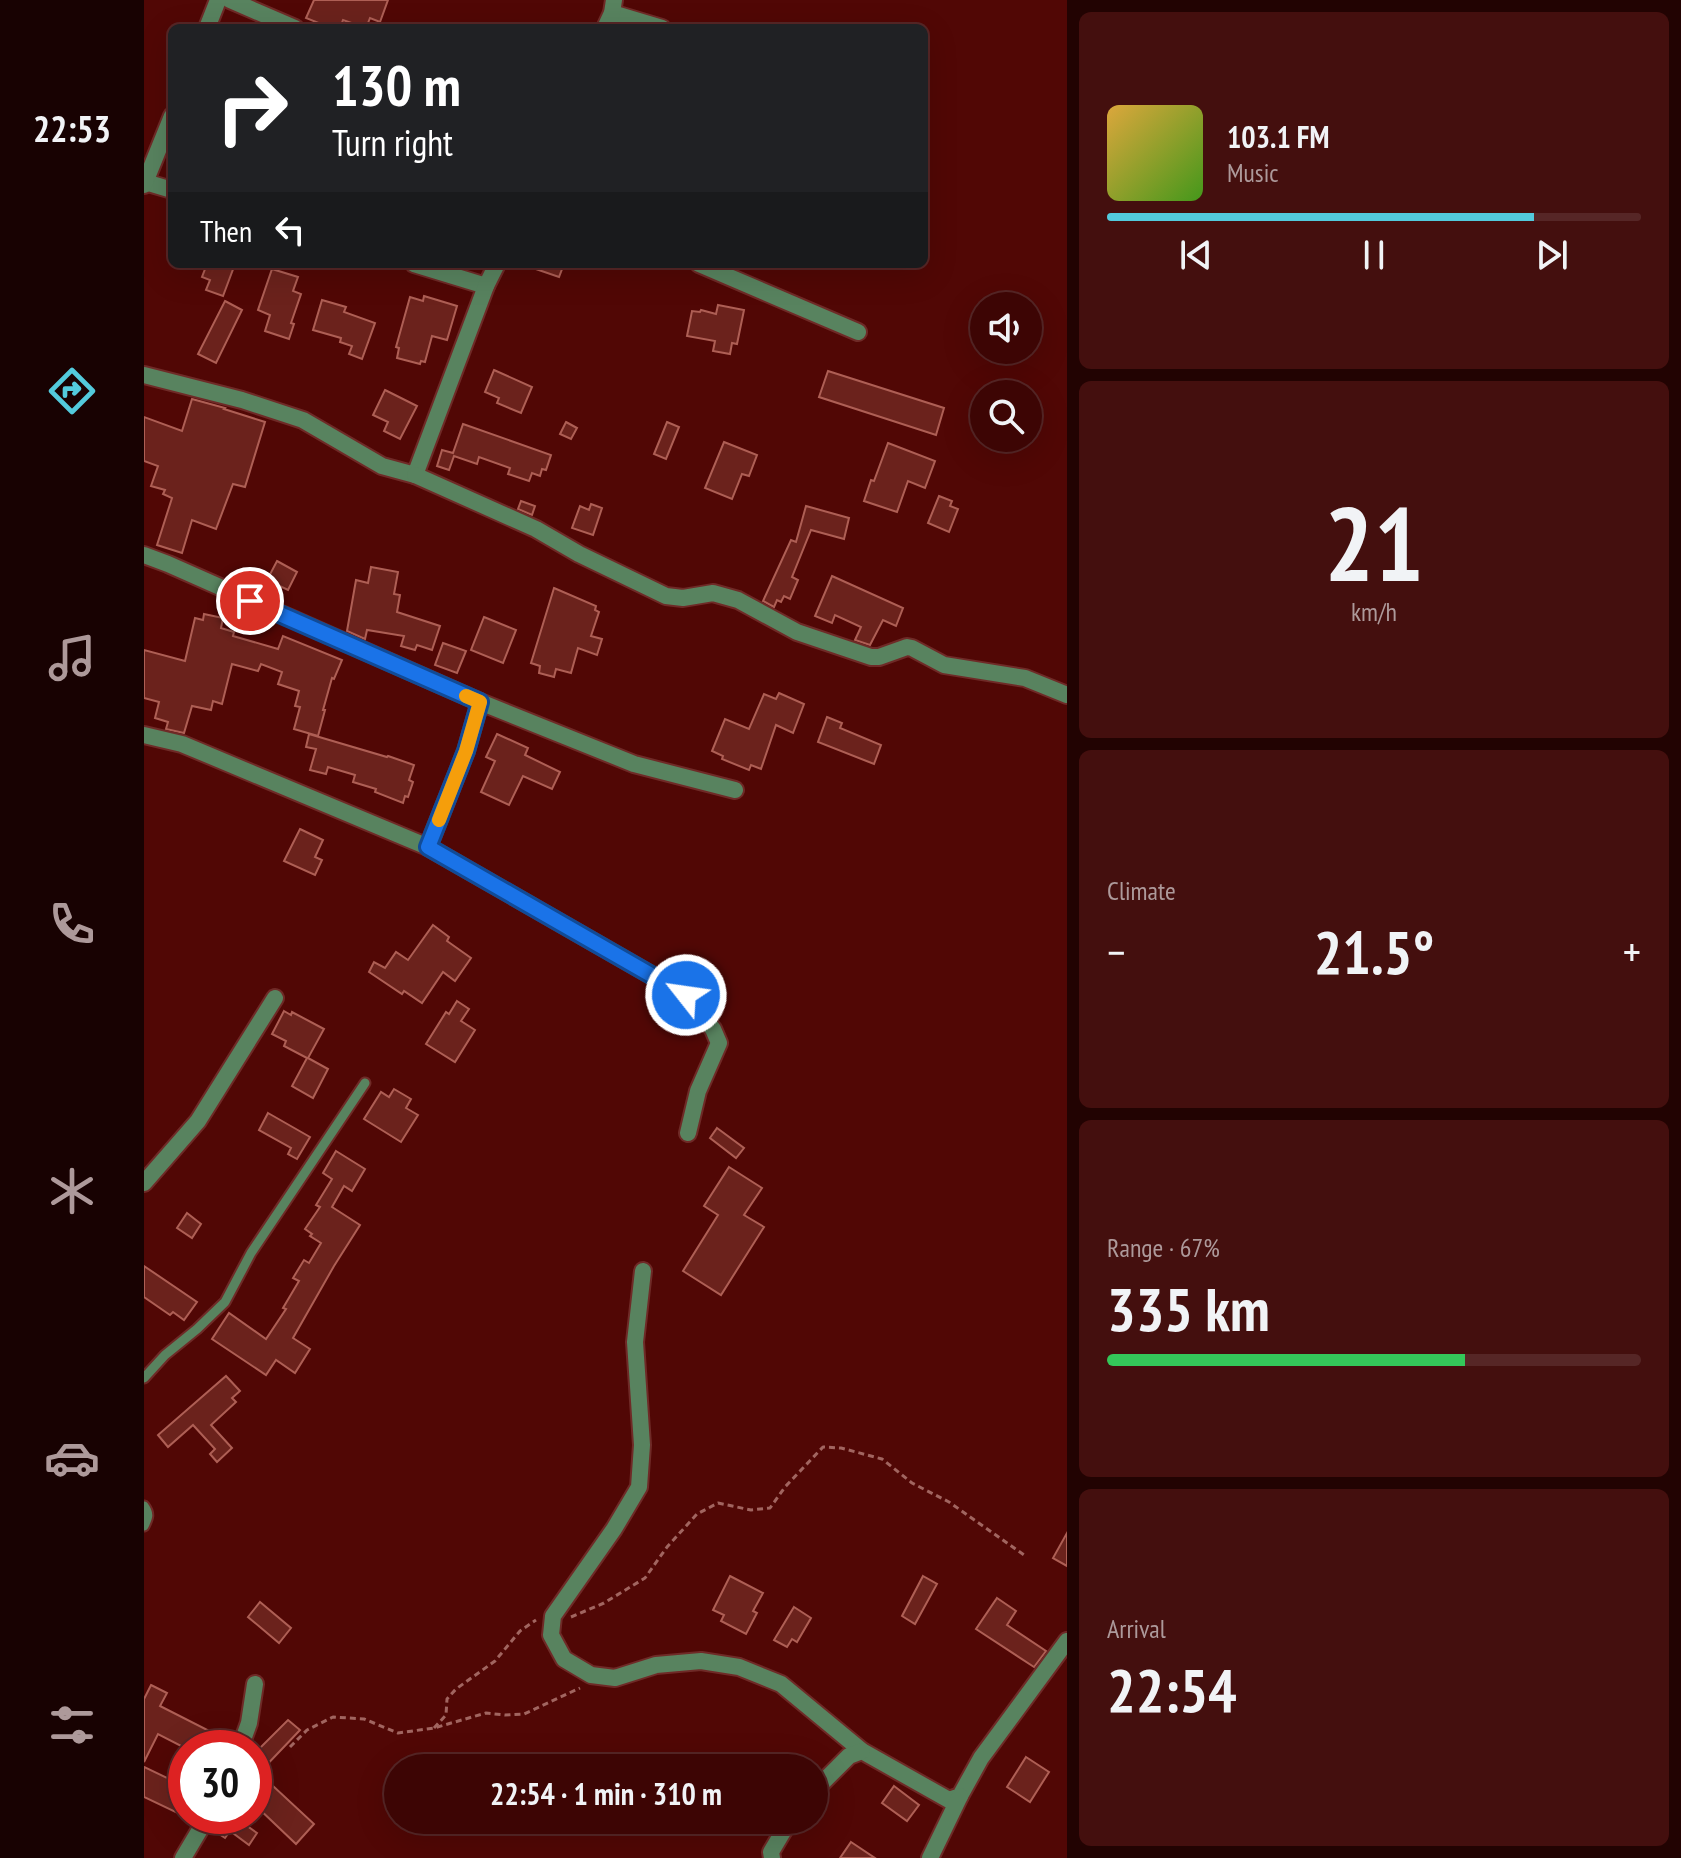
<!DOCTYPE html>
<html lang="en">
<head>
<meta charset="utf-8">
<style>
  :root { --surface:#3d0504; --page:#440f0e; --text:#f1f3f6; --muted:#ad999a; --line:#562626; --accent:#53cadc }
  body { margin:0; font-family:"PT Sans Narrow",sans-serif; background:var(--page); color:var(--text); height:100vh; display:flex; flex-direction:column; font-size:30px; white-space:nowrap }
  * { box-sizing:border-box; margin:0 }
  p { font-size:26px; color:var(--muted) }
  .icon { flex:none; width:44px; height:44px; fill:none; stroke:currentColor; stroke-width:2; stroke-linecap:round; stroke-linejoin:round }
  .map { position:relative; flex:1; overflow:hidden }
  .drawer { display:flex; flex-direction:column; gap:12px; padding:12px; background:#220302; width:614px }
  .drawer>* { flex:none }
  .top-card { position:absolute; left:24px; top:24px; width:760px; height:244px; border-radius:12px; box-shadow:0 8px 32px #0002,0 0 0 2px var(--line); background:#202124; color:#fff; overflow:hidden }
  .tools { position:absolute; left:826px; top:292px; display:grid; gap:16px }
  .tools a { display:grid; place-items:center; width:72px; height:72px; border-radius:50%; background:var(--surface); box-shadow:0 8px 32px #0002,0 0 0 2px var(--line); font-size:40px }
  .speed { position:absolute; left:24px; top:1730px; display:flex; gap:16px; font-size:40px; font-weight:700; text-align:center }
  .speed>* { display:grid; place-content:center; width:104px; height:104px; border-radius:50%; background:var(--surface); box-shadow:0 8px 32px #0002,0 0 0 2px var(--line); line-height:1 }
  .speed .limit { border:12px solid #d22; background:#fff; color:#111 }
  .pin { position:absolute; display:grid; place-items:center; width:68px; height:68px; color:#fff; margin:-34px; border:4px solid #fff; border-radius:50%; box-shadow:0 2px 8px #0007 }
  .me { position:absolute; width:88px; margin:-44px; rotate:300deg; stroke-linejoin:round; filter:drop-shadow(0 0 6px #0008) }
  .turn { display:flex; align-items:center; gap:28px; height:168px; padding:0 32px; font-size:36px }
  .turn .icon { width:104px; height:104px; stroke-width:2.5 }
  .turn b { display:block; font-size:56px; line-height:68px }
  .then { display:flex; align-items:center; height:76px; padding:0 32px; background:#0003; gap:16px; font-size:30px }
  .big { font-size:60px; font-weight:800; line-height:1.1 }
  .drawer .widget { flex:1; display:flex; flex-direction:column; justify-content:center; gap:12px; min-width:0; padding:0 28px; border-radius:12px; background:var(--page) }
  .drawer .dial { align-items:center; gap:0 }
  .dial b { font-size:104px; line-height:1 }
  .song { display:flex; align-items:center; gap:24px }
  .cover { width:96px; height:96px; border-radius:12px; background:linear-gradient(135deg,hsl(40 70% 55%),hsl(100 70% 35%)) }
  .played { height:8px; border-radius:4px; background:linear-gradient(90deg,var(--accent) 80%,var(--line) 80%) }
  .keys { display:flex; justify-content:space-around; direction:ltr }
  .heat { display:flex; justify-content:space-between; align-items:center; font-size:44px; direction:ltr }
  .charge { height:12px; border-radius:6px; background:linear-gradient(90deg,#34c759 67%,var(--line) 0) }
  .trip { position:absolute; left:240px; top:1754px; width:444px; height:80px; border-radius:40px; background:var(--surface); box-shadow:0 8px 32px #0002,0 0 0 2px var(--line); font-weight:800; line-height:80px; text-align:center }
  main { display:flex; flex:1; min-height:0 }
  .menu { display:flex; flex-direction:column; width:144px; justify-content:space-around; align-items:center; background:#180202; color:var(--muted) }
  .menu .icon { width:56px; height:56px }
  .menu .active { color:var(--accent) }
  .menu b { font-size:36px; color:var(--text) }
  .map>svg:first-child { display:block }
  .building { fill:#6b221c; stroke:#ae5f55; stroke-width:2 }
  .lines { fill:none; stroke-linecap:round; stroke-linejoin:round }
  .lane-casing { stroke:#6f2a27; stroke-width:13 }
  .street-casing { stroke:#6f2a27; stroke-width:20 }
  .path { stroke:#a16560; stroke-width:3; stroke-dasharray:6 4; stroke-linecap:butt }
  .lane { stroke:#58835f; stroke-width:9 }
  .street { stroke:#58835f; stroke-width:16 }
  .route-casing { stroke:#114b97; stroke-width:20 }
  .route { stroke:#1a73e8; stroke-width:14 }
  .slow { stroke:#f59e0b; stroke-width:14 }
</style>
</head>
<body>
<main>
<nav class="menu">
<b>22:53</b>
<svg class="icon active" aria-label="directions" viewBox="0 0 24 24"><path d="M12 3l9 9-9 9-9-9zM9 14v-3h6M13 9l2 2-2 2"/></svg>
<svg class="icon" aria-label="music" viewBox="0 0 24 24"><path d="M9 18V5l10-2v13"/><circle cx="6" cy="18" r="3"/><circle cx="16" cy="16" r="3"/></svg>
<svg class="icon" aria-label="phone" viewBox="0 0 24 24"><path d="M5 4h4l2 5-3 2q2 4 5 5l2-3 5 2v4C11 20 4 13 5 4z"/></svg>
<svg class="icon" aria-label="climate" viewBox="0 0 24 24"><path d="M12 3v18M4 7l16 10M4 17L20 7"/></svg>
<svg class="icon" aria-label="car" viewBox="0 0 24 24"><path d="M5 17H2v-5l4-1 3-4h7l3 4 3 1v5h-3M9 17h6M6 11h13"/><circle cx="7" cy="17" r="2"/><circle cx="17" cy="17" r="2"/></svg>
<svg class="icon" aria-label="filters" viewBox="0 0 24 24"><path d="M4 7h16M4 17h16"/><circle cx="9" cy="7" r="2"/><circle cx="15" cy="17" r="2"/></svg>
</nav>
<div class="map">
<svg width="923" height="1858" viewBox="0 0 923 1858">
  <rect width="100%" height="100%" fill="#510705"/>
  <g class="building">
    <polygon points="170,0 244,0 236,22 226,18 222,28 199,20 196,28 187,28 162,18"/>
    <polygon points="63,264 91,264 79,296 62,290 66,280 58,277"/>
    <polygon points="383,264 420,264 415,277 383,266"/>
    <polygon points="128,269 154,277 149,291 157,294 147,323 150,324 145,339 121,331 126,315 114,310"/>
    <polygon points="280,296 313,306 303,340 288,336 281,362 277,361 276,364 253,358 255,348 252,347 266,297 279,301"/>
    <polygon points="178,300 202,307 200,312 231,323 218,359 205,354 208,346 196,342 197,338 169,330"/>
    <polygon points="81,301 98,310 72,363 54,354"/>
    <polygon points="574,305 600,310 593,344 588,343 586,354 569,351 571,341 543,336 548,311 556,312 557,310 572,314"/>
    <polygon points="350,370 388,387 377,413 353,403 355,398 341,392"/>
    <polygon points="684,371 800,408 792,435 675,397"/>
    <polygon points="241,390 273,406 256,439 240,431 244,422 229,415"/>
    <polygon points="48,399 81,408 80,409 121,422 101,487 89,484 72,529 48,520 38,553 13,545 28,498 19,494 21,490 7,486 14,466 0,461 0,417 38,431"/>
    <polygon points="422,422 433,428 427,439 416,434"/>
    <polygon points="523,422 535,427 522,459 510,454"/>
    <polygon points="319,424 407,455 402,470 398,469 396,476 388,473 385,481 364,474 366,468 335,457 333,464 310,456 305,470 293,466 298,450 309,453"/>
    <polygon points="580,442 613,455 605,476 598,474 588,499 561,488"/>
    <polygon points="744,443 791,461 781,488 764,481 753,512 720,501 727,480 730,481"/>
    <polygon points="795,496 808,501 806,506 814,509 805,532 784,523"/>
    <polygon points="377,501 391,506 388,515 374,509"/>
    <polygon points="447,504 458,508 449,535 428,528 436,506 445,510"/>
    <polygon points="662,506 705,518 700,539 667,530 648,577 654,580 646,599 640,596 637,602 633,600 630,607 619,601 647,540 652,542"/>
    <polygon points="133,561 153,572 144,590 123,580"/>
    <polygon points="227,567 254,572 250,594 256,595 253,612 296,626 288,650 273,645 271,650 257,646 260,636 223,630 221,639 203,631 212,580 224,583"/>
    <polygon points="688,576 759,608 752,626 739,620 726,645 711,640 717,627 691,615 688,623 671,616"/>
    <polygon points="410,588 452,606 451,610 455,612 447,636 458,639 453,655 434,648 427,673 412,669 410,677 395,673 396,666 387,663"/>
    <polygon points="60,614 79,618 77,628 90,632 89,636 134,649 139,636 198,660 190,679 188,678 179,710 181,710 174,736 150,729 156,707 151,706 155,691 134,684 138,672 117,664 114,671 88,664 78,704 69,701 67,710 48,706 40,733 22,729 24,722 11,718 15,702 0,698 0,650 41,661 51,618 59,620"/>
    <polygon points="340,617 372,630 359,663 327,650"/>
    <polygon points="299,643 322,651 313,673 291,665"/>
    <polygon points="635,693 660,704 649,733 632,725 617,769 607,765 605,770 578,759 579,756 568,751 581,719 605,729 620,694 632,699"/>
    <polygon points="683,717 698,723 696,728 737,745 730,764 674,742"/>
    <polygon points="165,734 243,757 244,756 270,765 265,780 269,782 264,797 261,796 259,803 231,792 232,789 209,782 211,775 184,767 182,774 166,770 172,749 162,747"/>
    <polygon points="353,734 384,748 381,755 416,772 408,789 379,776 365,805 337,792 351,761 342,757"/>
    <polygon points="156,829 179,840 171,857 178,860 171,875 140,861"/>
    <polygon points="289,925 305,937 303,941 327,958 311,981 299,972 278,1003 260,991 258,994 225,972 230,962 241,968 252,952 264,960"/>
    <polygon points="313,1001 325,1009 317,1021 331,1030 311,1062 282,1044 302,1012 305,1014"/>
    <polygon points="140,1011 147,1015 148,1012 180,1029 164,1058 184,1069 169,1098 148,1086 163,1058 140,1046 142,1041 128,1034"/>
    <polygon points="250,1089 267,1099 262,1108 274,1115 257,1142 220,1119 237,1092 245,1097"/>
    <polygon points="124,1113 166,1137 153,1159 144,1154 147,1148 115,1130"/>
    <polygon points="573,1128 600,1148 592,1158 566,1138"/>
    <polygon points="192,1151 221,1169 208,1191 200,1186 188,1207 216,1225 190,1266 149,1338 166,1349 151,1373 132,1360 122,1375 68,1339 85,1313 122,1339 142,1309 139,1308 155,1281 149,1278 160,1260 165,1263 177,1243 166,1236 168,1234 161,1229 176,1207 172,1205 188,1179 179,1173"/>
    <polygon points="585,1167 618,1188 600,1215 620,1227 577,1295 539,1271 574,1215 560,1206"/>
    <polygon points="43,1213 57,1224 48,1238 33,1228"/>
    <polygon points="0,1266 53,1302 40,1320 29,1312 26,1315 0,1297"/>
    <polygon points="82,1376 96,1391 88,1398 92,1402 67,1425 88,1448 73,1462 66,1454 71,1449 49,1425 24,1447 14,1435"/>
    <polygon points="923,1533 923,1566 909,1558"/>
    <polygon points="586,1576 619,1593 609,1611 613,1613 602,1634 577,1621 580,1615 569,1610"/>
    <polygon points="779,1576 793,1584 771,1624 758,1616"/>
    <polygon points="853,1598 872,1611 863,1625 902,1651 890,1667 832,1629"/>
    <polygon points="116,1602 147,1628 135,1643 104,1617"/>
    <polygon points="650,1607 667,1618 653,1642 648,1639 643,1647 630,1640"/>
    <polygon points="7,1685 23,1693 16,1706 87,1742 85,1748 41,1748 14,1734 0,1762 0,1699"/>
    <polygon points="144,1720 156,1730 115,1773 170,1824 152,1844 110,1804 110,1754"/>
    <polygon points="882,1757 905,1772 886,1802 863,1787"/>
    <polygon points="0,1767 42,1787 42,1817 0,1797"/>
    <polygon points="750,1786 775,1805 763,1821 738,1803"/>
    <polygon points="79,1816 89,1816 113,1833 105,1845 86,1831 81,1838 69,1830"/>
    <polygon points="707,1842 731,1858 696,1858"/>
  </g>
  <g class="lines">
    <g class="lane-casing">
      <g id="lane">
        <polyline points="0,1378 21,1355 53,1329 81,1302 107,1253 221,1083"/>
        <path d="M0 1506C6 1514 4 1518 0 1526"/>
      </g>
    </g>
    <g class="street-casing">
      <g id="street">
        <polyline points="86,0 151,28"/>
        <polyline points="468,13 518,28"/>
        <polyline points="63,28 74,0"/>
        <polyline points="461,28 468,13 470,0"/>
        <polyline points="1,182 28,190"/>
        <polyline points="0,185 28,116"/>
        <polyline points="270,264 342,286"/>
        <polyline points="555,264 714,332"/>
        <polyline points="0,375 98,400 159,420 238,466 271,475 342,286 353,264"/>
        <polyline points="271,475 392,529 435,554 522,596 539,598 569,593 594,600 653,632 727,657 735,657 763,647 768,648 800,665 881,678 923,695"/>
        <polyline points="0,555 24,564 336,702 322,751 284,847 542,995 569,1029 575,1043 554,1091 544,1133"/>
        <polyline points="336,702 490,764 591,790"/>
        <polyline points="0,735 38,744 284,847"/>
        <polyline points="0,1183 54,1121 131,998"/>
        <polyline points="499,1271 491,1342 498,1445 495,1487 470,1529 409,1616 407,1635 420,1659 447,1675 471,1678 512,1665 557,1661 595,1667 637,1684 718,1751 805,1800 816,1796 837,1758 923,1641"/>
        <polyline points="96,1748 105,1723 111,1684"/>
        <polyline points="670,1791 705,1756 718,1751"/>
        <polyline points="39,1858 64,1816"/>
        <polyline points="628,1858 627,1852 646,1820"/>
        <polyline points="786,1858 816,1796"/>
      </g>
    </g>
    <g class="path">
      <polyline points="427,1617 460,1603 501,1578 523,1547 553,1514 574,1503 607,1510 626,1508 641,1487 679,1447 697,1448 738,1459 768,1483 805,1502 880,1555"/>
      <polyline points="290,1728 302,1715 303,1699 312,1689 351,1661 376,1631 392,1620"/>
      <polyline points="146,1747 163,1730 189,1717 220,1719 254,1733 290,1728 342,1713 361,1715 380,1714 436,1688"/>
    </g>
    <use href="#lane" class="lane"/>
    <use href="#street" class="street"/>
  </g>
  <g class="lines">
    <g class="route-casing">
      <polyline id="route" points="106,601 336,702 322,751 284,847 542,995"/>
    </g>
    <use href="#route" class="route"/>
    <polyline class="slow" points="295,820 322,751 336,702 322,696"/>
  </g>
</svg>
<div class="tools">
<a><svg class="icon" aria-label="sound" viewBox="0 0 24 24"><path d="M4 9h4l5-4v14l-5-4H4zM17 9q2 3 0 6"/></svg></a>
<a><svg class="icon" aria-label="search" viewBox="0 0 24 24"><circle cx="10" cy="10" r="6"/><path d="M15 15l6 6"/></svg></a>
</div>
<div class="speed"><div class="limit">30</div></div>
<div class="pin" style="left:106px;top:601px;background:#d93025"><svg class="icon" aria-label="arrive" viewBox="0 0 24 24"><path d="M6 21V4h12l-3 4 3 4H6"/></svg></div>
<svg class="me" style="left:542px;top:995px" viewBox="-20 -20 40 40"><circle r="17" fill="#1a73e8" stroke="#fff" stroke-width="3"/><path d="M0-11L8 9 0 5-8 9z" fill="#fff"/></svg>
<div class="trip">22:54 · 1 min · 310 m</div>
<div class="top-card">
<div class="turn"><svg class="icon" aria-label="right" viewBox="0 0 24 24"><path d="M7 20v-9h11M14 6l5 5-5 5"/></svg><div><b>130 m</b>Turn right</div></div>
<div class="then">Then<svg class="icon" aria-label="left" viewBox="0 0 24 24"><path d="M17 20v-9H6M10 6l-5 5 5 5"/></svg></div>
</div>
</div>
<section class="drawer">
<div class="widget">
<div class="song"><i class="cover"></i><div><b>103.1 FM</b><p>Music</p></div></div>
<div class="played"></div>
<div class="keys"><svg class="icon" aria-label="previous" viewBox="0 0 24 24"><path d="M18 5L8 12l10 7zM5 5v14"/></svg><svg class="icon" aria-label="pause" viewBox="0 0 24 24"><path d="M8 5v14M16 5v14"/></svg><svg class="icon" aria-label="next" viewBox="0 0 24 24"><path d="M6 5l10 7-10 7zM19 5v14"/></svg></div>
</div>
<div class="widget dial"><b>21</b><p>km/h</p></div>
<div class="widget"><p>Climate</p>
<div class="heat"><a>−</a><b class="big">21.5°</b><a>+</a></div>
</div>
<div class="widget"><p>Range · 67%</p><b class="big">335 km</b><div class="charge"></div></div>
<div class="widget"><p>Arrival</p><b class="big">22:54</b></div>
</section>
</main>
</body>
</html>
